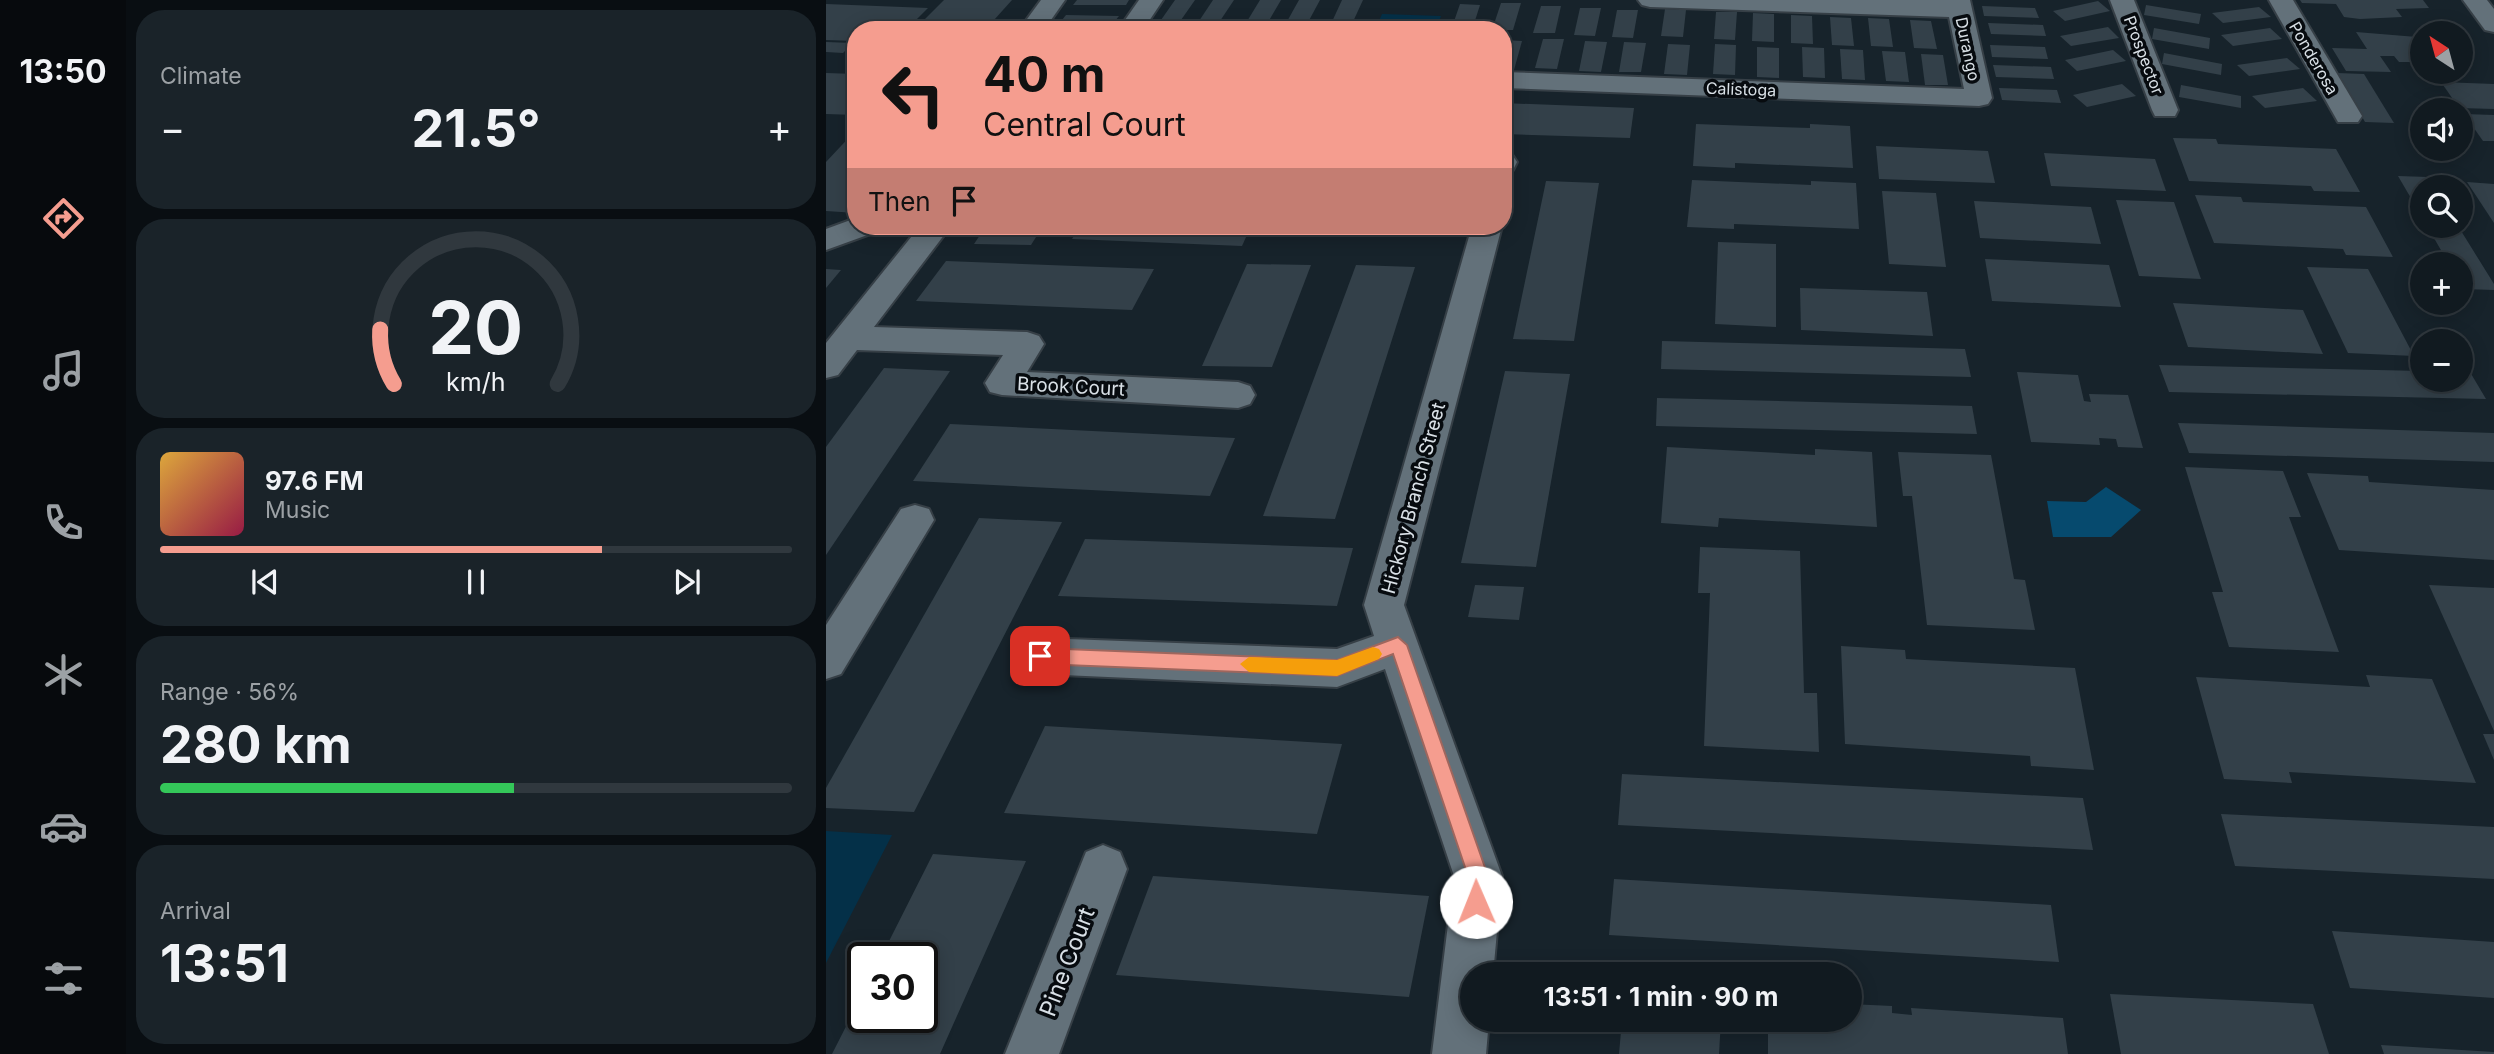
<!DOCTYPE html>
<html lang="en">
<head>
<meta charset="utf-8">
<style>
  :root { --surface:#111a20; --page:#1a2329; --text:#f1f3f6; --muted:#9ca1a5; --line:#30383e; --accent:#f59d8f }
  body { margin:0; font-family:Inter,sans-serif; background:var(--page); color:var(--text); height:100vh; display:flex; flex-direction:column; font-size:26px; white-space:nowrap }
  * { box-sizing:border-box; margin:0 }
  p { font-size:23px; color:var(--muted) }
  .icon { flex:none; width:38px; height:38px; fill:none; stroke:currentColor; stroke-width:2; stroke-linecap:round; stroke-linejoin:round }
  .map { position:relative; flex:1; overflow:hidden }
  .side { display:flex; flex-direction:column; gap:10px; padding:10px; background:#090e12; width:700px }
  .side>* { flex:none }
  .hud { position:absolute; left:21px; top:21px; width:665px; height:214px; border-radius:28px; box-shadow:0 4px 18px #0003,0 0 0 2px var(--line); background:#f59d8f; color:#111; overflow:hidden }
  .needle { width:46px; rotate:324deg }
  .fabs { position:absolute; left:1584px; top:21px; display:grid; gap:14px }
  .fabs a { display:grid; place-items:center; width:63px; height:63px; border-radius:50%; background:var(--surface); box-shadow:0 4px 18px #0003,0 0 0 2px var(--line); font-size:35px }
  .speed { position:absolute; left:21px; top:942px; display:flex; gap:14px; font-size:35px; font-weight:700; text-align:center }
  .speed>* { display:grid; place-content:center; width:91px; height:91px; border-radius:50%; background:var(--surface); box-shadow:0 4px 18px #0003,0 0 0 2px var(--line); line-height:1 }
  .speed .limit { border:4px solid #111; border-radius:10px; background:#fff; color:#111 }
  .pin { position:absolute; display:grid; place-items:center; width:60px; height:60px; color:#fff; margin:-30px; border-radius:14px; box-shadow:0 4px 10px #0006 }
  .me { position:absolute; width:77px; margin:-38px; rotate:359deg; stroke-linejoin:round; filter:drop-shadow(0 0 5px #0008) }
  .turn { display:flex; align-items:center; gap:24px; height:147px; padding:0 21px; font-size:32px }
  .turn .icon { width:91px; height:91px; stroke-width:2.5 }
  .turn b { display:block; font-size:49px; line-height:60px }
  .then { display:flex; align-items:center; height:66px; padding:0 21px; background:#0003; gap:14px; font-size:26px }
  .big { font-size:52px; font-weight:700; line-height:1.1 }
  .side .widget { flex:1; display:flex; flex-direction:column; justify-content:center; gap:10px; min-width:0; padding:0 24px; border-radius:28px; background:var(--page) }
  .side .dial { align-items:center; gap:0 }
  .dial svg { height:182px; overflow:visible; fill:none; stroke:var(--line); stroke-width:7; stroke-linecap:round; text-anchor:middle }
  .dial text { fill:var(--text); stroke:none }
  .song { display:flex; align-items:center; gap:21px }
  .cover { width:84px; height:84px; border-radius:10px; background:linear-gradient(135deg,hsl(40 70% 55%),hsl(340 70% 35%)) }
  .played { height:7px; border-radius:4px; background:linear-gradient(90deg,var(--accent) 70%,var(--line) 70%) }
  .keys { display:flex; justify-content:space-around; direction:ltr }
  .heat { display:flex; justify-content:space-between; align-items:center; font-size:38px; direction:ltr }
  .charge { height:10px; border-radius:5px; background:linear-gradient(90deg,#34c759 56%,var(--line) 0) }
  .trip { position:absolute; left:634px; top:962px; width:402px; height:70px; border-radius:35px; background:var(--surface); box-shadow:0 4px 18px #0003,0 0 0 2px var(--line); font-weight:700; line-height:70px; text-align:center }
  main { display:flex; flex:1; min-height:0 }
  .tabs { display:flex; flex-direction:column; width:126px; justify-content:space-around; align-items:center; background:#070a0d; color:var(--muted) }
  .tabs .icon { width:49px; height:49px }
  .tabs .selected { color:var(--accent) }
  .tabs b { font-size:32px; color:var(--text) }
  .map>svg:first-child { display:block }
  .green { fill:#043048 }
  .water { fill:#064a6e }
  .building { fill:#334049 }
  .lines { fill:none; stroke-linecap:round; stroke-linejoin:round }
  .minor-casing { stroke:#363f46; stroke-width:4 }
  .minor { fill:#63717a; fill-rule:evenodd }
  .route { fill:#f59d8f; stroke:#9f665d; stroke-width:2 }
  .slow { fill:#f59e0b }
  .labels { text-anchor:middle; stroke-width:7; stroke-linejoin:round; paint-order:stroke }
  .far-street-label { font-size:16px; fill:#d9e0e6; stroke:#070b0f }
  .street-label { font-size:19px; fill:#d9e0e6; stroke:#070b0f }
  .near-street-label { font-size:23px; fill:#d9e0e6; stroke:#070b0f }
</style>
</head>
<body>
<main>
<nav class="tabs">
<b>13:50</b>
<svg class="icon selected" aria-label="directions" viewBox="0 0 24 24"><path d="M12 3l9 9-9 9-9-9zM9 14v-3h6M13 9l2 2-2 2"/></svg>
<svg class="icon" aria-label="music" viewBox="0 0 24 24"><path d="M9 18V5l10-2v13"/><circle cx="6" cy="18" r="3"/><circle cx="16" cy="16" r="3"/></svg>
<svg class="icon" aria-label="phone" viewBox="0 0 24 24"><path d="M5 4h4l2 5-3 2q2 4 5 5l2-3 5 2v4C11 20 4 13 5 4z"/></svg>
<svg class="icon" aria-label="climate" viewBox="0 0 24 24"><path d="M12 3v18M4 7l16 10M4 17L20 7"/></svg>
<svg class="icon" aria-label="car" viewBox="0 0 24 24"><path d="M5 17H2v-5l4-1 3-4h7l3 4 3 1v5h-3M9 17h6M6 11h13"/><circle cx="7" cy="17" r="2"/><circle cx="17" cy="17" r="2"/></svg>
<svg class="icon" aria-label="filters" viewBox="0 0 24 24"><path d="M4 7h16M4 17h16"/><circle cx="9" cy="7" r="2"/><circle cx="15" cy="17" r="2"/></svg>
</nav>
<section class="side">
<div class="widget"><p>Climate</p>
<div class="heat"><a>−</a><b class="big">21.5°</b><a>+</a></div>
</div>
<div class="widget dial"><svg viewBox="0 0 100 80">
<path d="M14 69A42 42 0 1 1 86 69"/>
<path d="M14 69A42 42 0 0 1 8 45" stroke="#f59d8f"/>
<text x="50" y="56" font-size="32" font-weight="700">20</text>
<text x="50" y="72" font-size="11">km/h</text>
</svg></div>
<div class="widget">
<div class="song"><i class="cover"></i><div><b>97.6 FM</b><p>Music</p></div></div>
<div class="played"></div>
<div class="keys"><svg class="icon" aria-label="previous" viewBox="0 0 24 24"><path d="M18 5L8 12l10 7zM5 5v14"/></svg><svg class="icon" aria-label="pause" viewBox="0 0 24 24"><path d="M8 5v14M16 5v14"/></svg><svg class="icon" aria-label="next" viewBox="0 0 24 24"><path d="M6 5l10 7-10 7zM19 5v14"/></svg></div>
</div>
<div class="widget"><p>Range · 56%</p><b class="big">280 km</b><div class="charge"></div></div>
<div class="widget"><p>Arrival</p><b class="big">13:51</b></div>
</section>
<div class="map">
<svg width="1668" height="1054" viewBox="0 0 1668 1054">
  <rect width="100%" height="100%" fill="#17232b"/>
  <g class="green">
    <polygon points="556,14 615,16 610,30 549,30"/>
    <polygon points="0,831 66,835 0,963"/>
  </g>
  <polygon class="water" points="1280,487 1315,510 1285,537 1227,537 1221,501 1260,502"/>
  <g class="building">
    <polygon points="118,0 186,0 159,30 88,30"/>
    <polygon points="251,0 303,0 300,5 247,5"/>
    <polygon points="349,0 369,0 355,20 335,20"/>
    <polygon points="387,0 408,0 394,21 373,21"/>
    <polygon points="434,0 455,0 441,24 420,23"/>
    <polygon points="473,0 494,0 480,26 459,25"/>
    <polygon points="516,0 537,0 525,26 504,26"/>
    <polygon points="1474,0 1597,0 1603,8 1570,9 1576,17 1534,19 1518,17 1510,4 1476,3"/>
    <polygon points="1272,1 1284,11 1239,21 1227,11"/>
    <polygon points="675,3 695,3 687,30 666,30"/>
    <polygon points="0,4 102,8 80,30 30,30 30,41 0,40"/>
    <polygon points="634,4 654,5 646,30 625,30"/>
    <polygon points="1320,5 1375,14 1373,24 1318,15"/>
    <polygon points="715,6 735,6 729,33 707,33"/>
    <polygon points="1156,6 1209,8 1213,18 1158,16"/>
    <polygon points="1433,7 1445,17 1397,23 1386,13"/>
    <polygon points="754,8 775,8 769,36 748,35"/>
    <polygon points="839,9 860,10 857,37 835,36"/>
    <polygon points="791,10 812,10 807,38 786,37"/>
    <polygon points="890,12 911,12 909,40 888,39"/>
    <polygon points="927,13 948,14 948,42 926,41"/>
    <polygon points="240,15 293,16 285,26 232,25"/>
    <polygon points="965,15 986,16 987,44 965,43"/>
    <polygon points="1004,17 1025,18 1028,46 1006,45"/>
    <polygon points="1042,18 1063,19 1067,47 1045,46"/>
    <polygon points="179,20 204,22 197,30 170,30"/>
    <polygon points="1084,20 1105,21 1111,49 1088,48"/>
    <polygon points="1162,23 1217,25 1220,36 1165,34"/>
    <polygon points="1282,27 1293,38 1245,46 1234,36"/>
    <polygon points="1328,28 1384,38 1383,49 1326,39"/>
    <polygon points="1444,28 1456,39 1407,46 1395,35"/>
    <polygon points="1530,32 1591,37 1596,44 1596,67 1593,62 1573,62 1568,56 1554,56 1565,72 1520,71 1506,48 1541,49"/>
    <polygon points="717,39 738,39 731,69 709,68"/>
    <polygon points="677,40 696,41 688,70 677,70"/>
    <polygon points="759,41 781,42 775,72 753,71"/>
    <polygon points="0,42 27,43 17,53 0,52"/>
    <polygon points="798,42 820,43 815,72 793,72"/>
    <polygon points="842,44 864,45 861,75 838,74"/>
    <polygon points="889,44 910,45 909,75 887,74"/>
    <polygon points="1164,45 1219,47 1222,59 1166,57"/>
    <polygon points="931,47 953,48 953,78 931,77"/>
    <polygon points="976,47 998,48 999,78 977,77"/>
    <polygon points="1014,49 1037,50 1039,80 1016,79"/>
    <polygon points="1287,50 1300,61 1251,71 1239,60"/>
    <polygon points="1056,51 1079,52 1083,82 1060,81"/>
    <polygon points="1338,53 1396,64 1395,75 1336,64"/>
    <polygon points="1095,54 1117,55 1122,85 1099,85"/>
    <polygon points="1461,58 1474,69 1423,76 1411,65"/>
    <polygon points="1167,65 1225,67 1228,79 1170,77"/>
    <polygon points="0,73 30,74 30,115 0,114"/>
    <polygon points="1511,73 1538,74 1568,123 1539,122"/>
    <polygon points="1615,82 1668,84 1668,109 1633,108"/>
    <polygon points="1296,84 1310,96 1261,107 1247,95"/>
    <polygon points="1355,85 1415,96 1415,108 1353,97"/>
    <polygon points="1173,88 1231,90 1235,103 1176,100"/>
    <polygon points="1477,88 1491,101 1439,108 1426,96"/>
    <polygon points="677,103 808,108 804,138 677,134"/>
    <polygon points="1638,114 1668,115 1668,141 1657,141"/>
    <polygon points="870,124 984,128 984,124 1024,126 1027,168 909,163 909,168 867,166"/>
    <polygon points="30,130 30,213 0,211 0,162"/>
    <polygon points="1347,138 1390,139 1392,144 1510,149 1534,192 1488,191 1485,186 1363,181"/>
    <polygon points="1050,146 1162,151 1169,183 1053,179"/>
    <polygon points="1218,153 1329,159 1340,191 1225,186"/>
    <polygon points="1572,176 1602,177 1608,187 1596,187 1596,217"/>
    <polygon points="866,180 985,185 985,181 1030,183 1033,229 908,224 908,229 861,227"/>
    <polygon points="720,181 773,183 748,341 687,339"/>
    <polygon points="1641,182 1668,184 1668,223"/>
    <polygon points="1056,191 1110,193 1120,267 1063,264"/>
    <polygon points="1369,195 1415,197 1417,202 1540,207 1567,257 1520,255 1517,249 1388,243"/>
    <polygon points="1290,200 1348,202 1375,279 1313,276"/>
    <polygon points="1148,201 1265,207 1275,244 1154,238"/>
    <polygon points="160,226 217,226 205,245 148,244"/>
    <polygon points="254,226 425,226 416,246 246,239"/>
    <polygon points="1601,226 1632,226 1668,284 1668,290 1638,289 1634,283 1634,264 1623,264"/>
    <polygon points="892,242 950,244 950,327 889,324"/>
    <polygon points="1159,259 1283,265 1295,307 1166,301"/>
    <polygon points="120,261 328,269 306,310 90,301"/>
    <polygon points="421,264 485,265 446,367 376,366"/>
    <polygon points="530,265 589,267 509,519 437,516"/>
    <polygon points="1481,267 1542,269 1588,356 1522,353"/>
    <polygon points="0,269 15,270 0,288"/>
    <polygon points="974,288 1101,292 1107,336 975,330"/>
    <polygon points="1347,303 1477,310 1497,354 1362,347"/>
    <polygon points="836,341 1139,349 1145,377 835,369"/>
    <polygon points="1333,365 1596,371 1596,380 1634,380 1634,372 1644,372 1660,399 1343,392"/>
    <polygon points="58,368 124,371 0,555 0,447"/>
    <polygon points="679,371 744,374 710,567 635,563"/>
    <polygon points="1191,372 1252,375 1258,401 1265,402 1263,394 1302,395 1317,448 1292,447 1290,439 1273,438 1274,445 1205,442"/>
    <polygon points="831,398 1146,406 1151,434 830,426"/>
    <polygon points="1352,423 1668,433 1668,462 1363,453"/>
    <polygon points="124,424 409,438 384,496 87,481"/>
    <polygon points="841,447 989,455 989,449 1046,452 1051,527 893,518 892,527 835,523"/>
    <polygon points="1072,452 1165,455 1188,579 1199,580 1209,630 1101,625 1086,496 1077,496"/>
    <polygon points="1359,467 1457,471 1475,517 1463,517 1513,652 1403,647 1386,592 1397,592"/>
    <polygon points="1481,473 1542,476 1543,482 1668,490 1668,560 1513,550"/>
    <polygon points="153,518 236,522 88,812 0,808 0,788"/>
    <polygon points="259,539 527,548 511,606 232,596"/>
    <polygon points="874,547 974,551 978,693 991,693 993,752 878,746 884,593 872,593"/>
    <polygon points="649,585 698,587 693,620 642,617"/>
    <polygon points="1603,585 1668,588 1668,731"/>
    <polygon points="1015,646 1079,650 1080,659 1249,668 1268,770 1205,766 1204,756 1019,744"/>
    <polygon points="1540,675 1606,679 1650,783 1463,772 1466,783 1398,779 1370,677 1544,687"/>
    <polygon points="219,726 516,744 491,834 178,813"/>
    <polygon points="1657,734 1668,734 1668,760"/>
    <polygon points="796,774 1257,798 1267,850 792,825"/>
    <polygon points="1395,814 1668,827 1668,879 1409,866"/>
    <polygon points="107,854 200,861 114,1054 6,1054 37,993 37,1017 96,1017 96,957 55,957"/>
    <polygon points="327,876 603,896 583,997 290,975"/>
    <polygon points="788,879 1225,905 1233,962 783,935"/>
    <polygon points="1506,931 1668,942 1668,998 1524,988"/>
    <polygon points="1284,994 1487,1004 1503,1054 1295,1054"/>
    <polygon points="1024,1004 1066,1006 1066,1013 1086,1015 1085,1008 1237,1018 1242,1054 942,1054 942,1020 1024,1020"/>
    <polygon points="796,1020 895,1020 893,1054 793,1054"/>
    <polygon points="1555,1045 1668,1052 1668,1054 1558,1054"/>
  </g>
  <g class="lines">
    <g class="minor-casing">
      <g id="minor">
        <polygon points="215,0 239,0 218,30 193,30"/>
        <polygon points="313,0 337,0 317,30 292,30"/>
        <polygon points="812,0 1144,0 1166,98 1162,104 1153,106 677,88 677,72 1138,89 1123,17 824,7 816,5"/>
        <polygon points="1284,0 1308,0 1352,110 1349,116 1329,116 1326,110"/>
        <polygon points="1443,0 1467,0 1536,116 1532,122 1512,122"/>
        <polygon points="1637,0 1661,0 1668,9 1668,32 1659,30"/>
        <polygon points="677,154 687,156 691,162 687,170 677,172"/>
        <polygon points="30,218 30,226 51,226 47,233 0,250 0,229"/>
        <polygon points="94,226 125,226 48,327 201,332 213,336 218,344 201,372 412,382 424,386 429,395 424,404 412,408 176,395 164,392 159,383 177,355 31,350 12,375 0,378 0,343"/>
        <polygon points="646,226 676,226 578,605 676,876 667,975 646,975 646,1020 663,1020 660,1054 606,1054 628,876 559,669 511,687 214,674 199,669 193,656 199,643 214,638 511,649 548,636 538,605"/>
        <polygon points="89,505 103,509 108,520 15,674 0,679 0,625 75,509"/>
        <polygon points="277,845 294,852 301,869 233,1054 179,1054 260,852"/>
      </g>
    </g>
    <use href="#minor" class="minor"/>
  </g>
  <polygon class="route" points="572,637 581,645 662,876 657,909 650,912 642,909 639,902 642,876 567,654 511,676 214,664 206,656 214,648 511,660"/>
  <polygon class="slow" points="547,647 553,649 556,654 553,659 511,676 423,672 414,664 423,657 511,660"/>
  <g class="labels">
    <g class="far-street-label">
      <text transform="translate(1142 49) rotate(78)" y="6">Durango</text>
      <text transform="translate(1318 55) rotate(69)" y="6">Prospector</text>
      <text transform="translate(1488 58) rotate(60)" y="6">Ponderosa</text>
      <text transform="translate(915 89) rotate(2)" y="6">Calistoga</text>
    </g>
    <g class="street-label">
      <text transform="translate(245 386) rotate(3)" y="7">Brook Court</text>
      <text transform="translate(587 498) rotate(-75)" y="7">Hickory Branch Street</text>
    </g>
    <g class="near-street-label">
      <text transform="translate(241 962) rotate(-69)" y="8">Pine Court</text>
    </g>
  </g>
</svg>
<div class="fabs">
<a><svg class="needle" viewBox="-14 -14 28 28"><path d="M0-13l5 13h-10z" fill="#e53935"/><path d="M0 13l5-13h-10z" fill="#9ca1a5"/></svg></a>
<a><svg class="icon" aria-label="sound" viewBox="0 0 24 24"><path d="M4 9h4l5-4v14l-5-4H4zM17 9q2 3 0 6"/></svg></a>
<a><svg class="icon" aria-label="search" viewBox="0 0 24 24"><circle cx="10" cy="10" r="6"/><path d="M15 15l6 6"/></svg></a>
<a>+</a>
<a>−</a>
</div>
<div class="speed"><div class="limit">30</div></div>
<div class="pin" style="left:214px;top:656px;background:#d93025"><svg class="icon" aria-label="arrive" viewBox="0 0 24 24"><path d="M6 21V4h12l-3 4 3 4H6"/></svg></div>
<svg class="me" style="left:650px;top:902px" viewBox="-20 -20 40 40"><circle r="19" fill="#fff"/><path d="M0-13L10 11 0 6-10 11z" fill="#f59d8f"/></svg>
<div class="trip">13:51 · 1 min · 90 m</div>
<div class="hud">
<div class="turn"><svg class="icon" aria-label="left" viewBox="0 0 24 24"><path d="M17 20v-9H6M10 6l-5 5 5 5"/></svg><div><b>40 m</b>Central Court</div></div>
<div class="then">Then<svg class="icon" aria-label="arrive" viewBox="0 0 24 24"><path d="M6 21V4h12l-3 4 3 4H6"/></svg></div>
</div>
</div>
</main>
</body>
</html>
